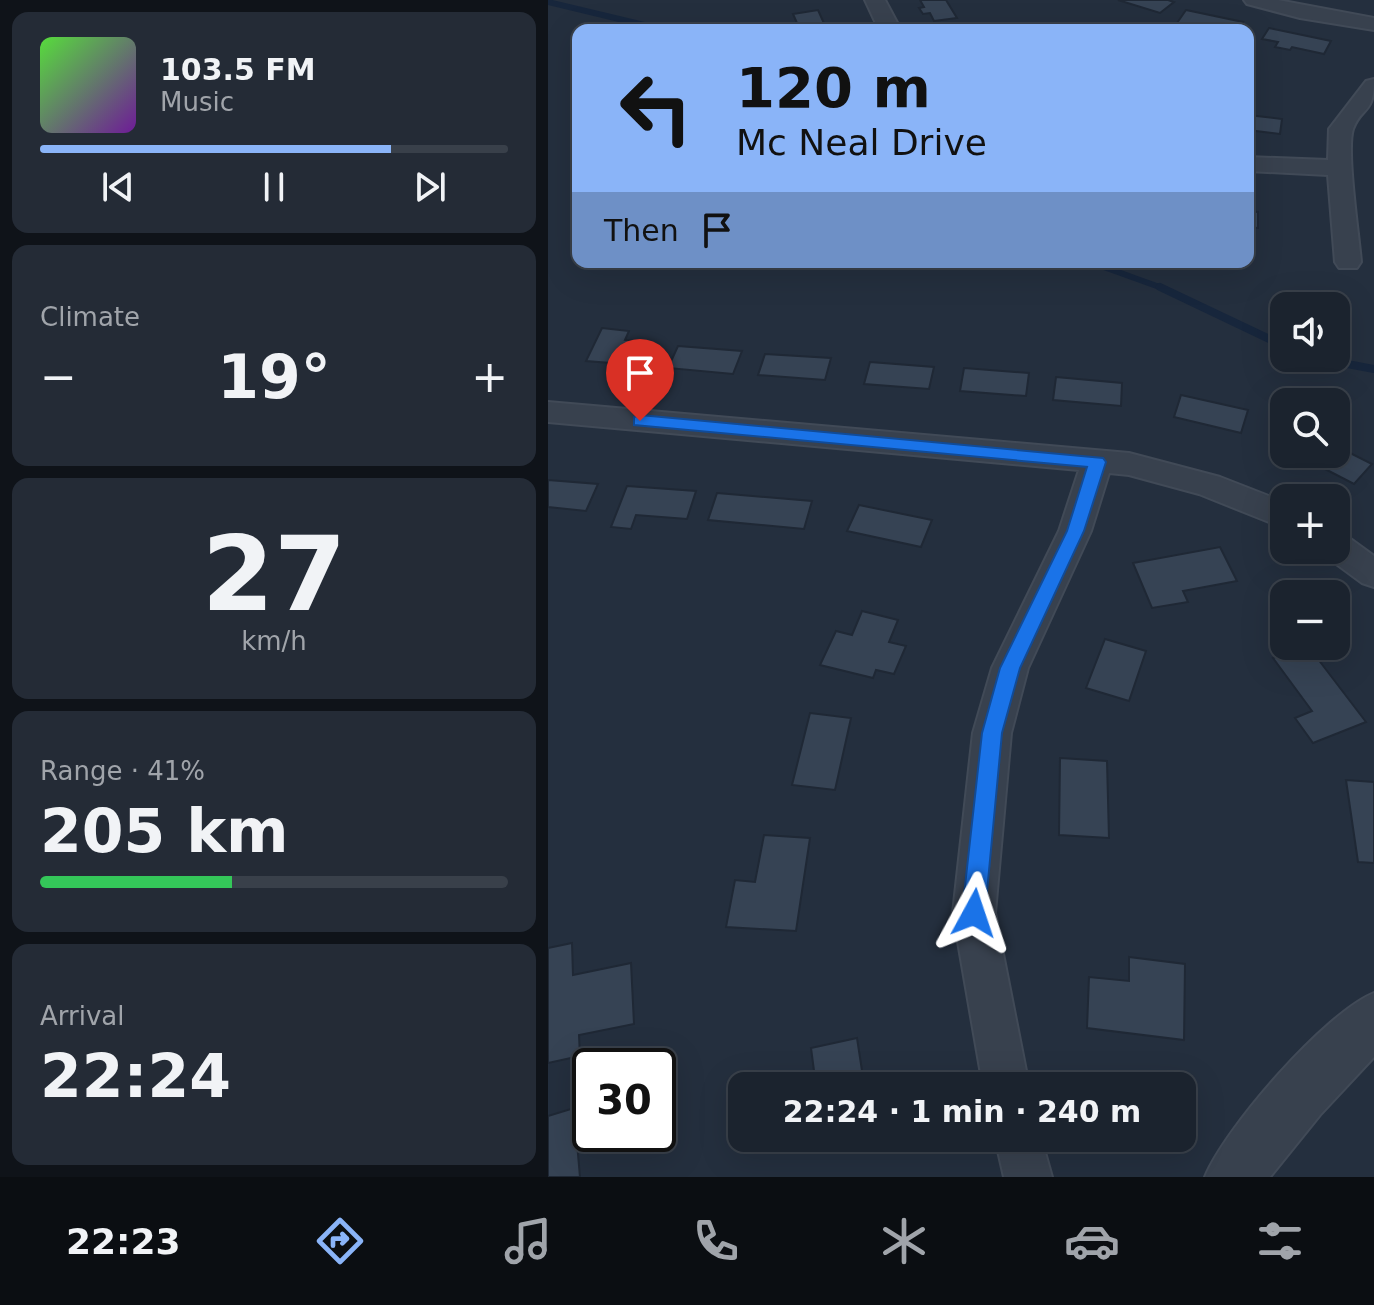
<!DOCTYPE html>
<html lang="en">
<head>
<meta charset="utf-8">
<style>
  :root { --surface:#1b232e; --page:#242b36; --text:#f1f3f6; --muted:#a0a4aa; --line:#39404a; --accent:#8ab4f8 }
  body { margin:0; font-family:"DejaVu Sans",sans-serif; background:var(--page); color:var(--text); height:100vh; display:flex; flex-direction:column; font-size:30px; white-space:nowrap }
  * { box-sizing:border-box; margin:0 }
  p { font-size:26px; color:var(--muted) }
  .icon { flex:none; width:44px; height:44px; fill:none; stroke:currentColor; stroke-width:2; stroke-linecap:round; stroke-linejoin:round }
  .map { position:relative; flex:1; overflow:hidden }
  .sheet { display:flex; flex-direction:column; gap:12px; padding:12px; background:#0f1319; width:548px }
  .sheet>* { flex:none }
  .top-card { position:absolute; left:24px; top:24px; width:682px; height:244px; border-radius:16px; box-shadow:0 8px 32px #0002,0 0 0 2px var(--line); background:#8ab4f8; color:#111; overflow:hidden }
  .controls { position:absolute; left:722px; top:292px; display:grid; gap:16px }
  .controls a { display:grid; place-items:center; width:80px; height:80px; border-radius:16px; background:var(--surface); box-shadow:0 8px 32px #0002,0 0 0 2px var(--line); font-size:40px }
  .speed { position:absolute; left:24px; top:1048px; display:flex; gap:16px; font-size:40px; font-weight:700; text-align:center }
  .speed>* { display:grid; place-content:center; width:104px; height:104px; border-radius:50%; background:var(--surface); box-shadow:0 8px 32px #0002,0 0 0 2px var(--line); line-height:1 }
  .speed .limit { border:4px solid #111; border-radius:12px; background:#fff; color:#111 }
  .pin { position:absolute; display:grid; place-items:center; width:68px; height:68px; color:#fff; margin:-82px -34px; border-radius:50% 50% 50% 0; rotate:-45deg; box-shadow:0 0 8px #0007 }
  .pin .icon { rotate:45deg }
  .me { position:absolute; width:88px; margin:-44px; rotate:5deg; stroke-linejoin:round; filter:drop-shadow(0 0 6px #0008) }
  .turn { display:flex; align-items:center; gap:28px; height:168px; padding:0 32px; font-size:36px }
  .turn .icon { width:104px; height:104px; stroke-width:2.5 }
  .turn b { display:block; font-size:56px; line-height:68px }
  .then { display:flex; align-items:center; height:76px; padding:0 32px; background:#0003; gap:16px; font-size:30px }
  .big { font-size:60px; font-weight:800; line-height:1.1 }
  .sheet .tile { flex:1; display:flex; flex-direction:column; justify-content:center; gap:12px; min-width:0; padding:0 28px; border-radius:16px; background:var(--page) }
  .sheet .dial { align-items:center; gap:0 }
  .dial b { font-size:104px; line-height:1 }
  .song { display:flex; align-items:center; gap:24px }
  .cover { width:96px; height:96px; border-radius:12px; background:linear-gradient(135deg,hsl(110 70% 55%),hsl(280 70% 35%)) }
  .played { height:8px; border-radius:4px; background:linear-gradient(90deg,var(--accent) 75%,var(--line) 75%) }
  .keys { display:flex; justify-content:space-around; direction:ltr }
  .heat { display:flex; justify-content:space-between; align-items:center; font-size:44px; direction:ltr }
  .charge { height:12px; border-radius:6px; background:linear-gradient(90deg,#34c759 41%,var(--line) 0) }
  .trip { position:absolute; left:180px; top:1072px; width:468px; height:80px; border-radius:16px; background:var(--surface); box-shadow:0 8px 32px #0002,0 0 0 2px var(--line); font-weight:800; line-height:80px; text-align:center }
  .dock { display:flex; height:128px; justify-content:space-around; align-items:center; background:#0b0e12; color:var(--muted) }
  .dock .icon { width:56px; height:56px }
  .dock .on { color:var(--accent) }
  .dock b { font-size:36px; color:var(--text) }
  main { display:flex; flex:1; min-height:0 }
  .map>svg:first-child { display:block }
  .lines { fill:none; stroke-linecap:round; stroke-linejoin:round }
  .stream-far1 { stroke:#17263c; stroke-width:6 }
  .stream { stroke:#17263c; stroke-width:8 }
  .building { fill:#364354; stroke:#1f2835; stroke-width:2 }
  .minor-casing { stroke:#414a57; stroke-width:4 }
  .tertiary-casing { stroke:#414a57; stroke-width:4 }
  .minor { fill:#38414e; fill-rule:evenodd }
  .tertiary { fill:#38414e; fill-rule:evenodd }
  .route { fill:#1a73e8; stroke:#114b97; stroke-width:2 }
</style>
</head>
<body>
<main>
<section class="sheet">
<div class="tile">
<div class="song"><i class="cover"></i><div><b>103.5 FM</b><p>Music</p></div></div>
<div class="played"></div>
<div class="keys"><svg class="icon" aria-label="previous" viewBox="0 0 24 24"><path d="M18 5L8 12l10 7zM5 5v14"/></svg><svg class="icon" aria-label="pause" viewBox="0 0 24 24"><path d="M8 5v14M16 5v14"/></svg><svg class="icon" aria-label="next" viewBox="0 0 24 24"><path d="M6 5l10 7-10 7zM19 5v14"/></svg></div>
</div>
<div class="tile"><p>Climate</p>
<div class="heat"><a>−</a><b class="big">19°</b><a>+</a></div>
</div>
<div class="tile dial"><b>27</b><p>km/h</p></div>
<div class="tile"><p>Range · 41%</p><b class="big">205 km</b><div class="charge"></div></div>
<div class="tile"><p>Arrival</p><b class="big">22:24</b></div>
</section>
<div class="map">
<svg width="826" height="1177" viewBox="0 0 826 1177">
  <rect width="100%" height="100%" fill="#242f3e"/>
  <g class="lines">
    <g class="stream-far1">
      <polyline points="0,2 117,30"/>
      <polyline points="542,262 617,289"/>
    </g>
    <g class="stream">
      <polyline points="612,287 736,346"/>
      <polyline points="768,358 826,369"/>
    </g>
  </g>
  <g class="building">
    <polygon points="372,0 398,0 409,18 386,21 382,13 375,14 371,8 376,7"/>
    <polygon points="570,0 620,0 626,2 612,13"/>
    <polygon points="270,10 279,30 252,30 245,14"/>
    <polygon points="638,10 695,22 689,30 662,30 629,23"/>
    <polygon points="721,28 783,41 776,54 744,47 742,50 727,47 730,42 714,39"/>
    <polygon points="700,115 734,119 732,134 700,130"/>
    <polygon points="700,211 710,212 710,228 700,227"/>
    <polygon points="54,328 81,331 77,340 99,342 88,365 38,361"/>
    <polygon points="130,346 194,351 185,374 120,368"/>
    <polygon points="217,354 283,358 277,380 210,375"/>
    <polygon points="322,362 386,367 381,389 316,384"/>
    <polygon points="416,368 481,373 478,396 412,391"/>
    <polygon points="508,377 574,383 573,406 505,400"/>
    <polygon points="633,395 700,410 693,433 626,417"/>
    <polygon points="788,435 799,440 792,448 824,464 806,484 748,454 788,454"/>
    <polygon points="0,480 50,484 38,511 0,507"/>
    <polygon points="79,486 148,491 139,519 88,515 83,529 63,527"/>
    <polygon points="169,493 264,501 256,529 160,520"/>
    <polygon points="311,505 384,520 373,547 299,531"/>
    <polygon points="672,547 689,581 635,591 640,602 604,608 585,563"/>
    <polygon points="314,611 350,620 341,642 358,646 346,674 328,670 325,678 272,665 288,631 304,635"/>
    <polygon points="557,639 598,651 581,701 538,688"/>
    <polygon points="760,646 818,722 765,743 747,718 764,711 725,658"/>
    <polygon points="262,713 303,718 287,790 244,785"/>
    <polygon points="512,758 559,761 561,838 511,835"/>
    <polygon points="798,780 826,782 826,863 810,862"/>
    <polygon points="216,835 262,838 248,931 178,927 187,880 207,882"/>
    <polygon points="24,943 25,975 83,963 86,1024 31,1035 32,1056 0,1063 0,948"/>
    <polygon points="581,957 637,964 636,1040 539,1028 541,977 581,981"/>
    <polygon points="309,1038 315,1077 338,1073 340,1086 268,1086 263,1048"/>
    <polygon points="26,1108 32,1177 0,1177 0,1116"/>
    <polygon points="274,1138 318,1138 275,1147"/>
  </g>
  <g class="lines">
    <g class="minor-casing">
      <g id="minor">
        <polygon points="317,0 337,0 353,30 331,30"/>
        <polygon points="696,0 730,0 826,18 826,30 752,18 699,4"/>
        <path d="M826 79C826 116 814 105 805 129 798 150 811 236 813 262L809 268H791L787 262 780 175 700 171V157L780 160 781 129 818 81Z"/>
        <polygon points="0,402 581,453 672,477 736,502 736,528 651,494 581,475 561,473 543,531 480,668 463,733 447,913 481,1086 435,1086 405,913 425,733 444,668 511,531 531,470 0,422"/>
        <polygon points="788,534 800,537 826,556 826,587 814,583 776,555 774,550 788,550"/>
        <polygon points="447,1138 493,1138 504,1177 456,1177"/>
      </g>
    </g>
    <g class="tertiary-casing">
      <path id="tertiary" d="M826 993V1057L772 1115 722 1177H657C677 1128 777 1013 826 993Z"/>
    </g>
    <use href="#minor" class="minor"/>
    <use href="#tertiary" class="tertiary"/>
  </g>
  <polygon class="route" points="92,415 555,458 558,462 536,531 472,668 454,733 437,913 433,921 426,924 418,921 414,913 434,733 452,668 519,531 539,467 86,425 86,417"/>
</svg>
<div class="controls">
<a><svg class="icon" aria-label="sound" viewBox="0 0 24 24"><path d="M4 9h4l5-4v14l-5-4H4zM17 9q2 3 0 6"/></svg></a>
<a><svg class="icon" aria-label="search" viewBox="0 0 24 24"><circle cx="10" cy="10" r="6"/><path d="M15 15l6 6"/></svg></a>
<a>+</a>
<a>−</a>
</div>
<div class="speed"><div class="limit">30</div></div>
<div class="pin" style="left:92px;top:421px;background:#d93025"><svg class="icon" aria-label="arrive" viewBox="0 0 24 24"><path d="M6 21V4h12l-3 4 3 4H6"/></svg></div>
<svg class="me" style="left:426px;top:913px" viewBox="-20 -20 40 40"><path d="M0-17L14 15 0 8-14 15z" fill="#1a73e8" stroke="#fff" stroke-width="4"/></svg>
<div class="trip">22:24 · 1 min · 240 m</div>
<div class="top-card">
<div class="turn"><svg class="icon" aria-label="left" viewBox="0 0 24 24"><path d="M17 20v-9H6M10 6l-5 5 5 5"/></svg><div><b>120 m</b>Mc Neal Drive</div></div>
<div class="then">Then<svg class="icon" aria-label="arrive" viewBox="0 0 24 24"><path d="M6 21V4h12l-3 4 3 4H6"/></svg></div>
</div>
</div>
</main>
<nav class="dock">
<b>22:23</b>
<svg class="icon on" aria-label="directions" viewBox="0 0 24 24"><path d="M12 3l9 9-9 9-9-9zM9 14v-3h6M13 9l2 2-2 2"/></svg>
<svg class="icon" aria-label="music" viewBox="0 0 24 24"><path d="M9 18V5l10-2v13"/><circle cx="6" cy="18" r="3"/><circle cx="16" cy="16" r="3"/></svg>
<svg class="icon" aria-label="phone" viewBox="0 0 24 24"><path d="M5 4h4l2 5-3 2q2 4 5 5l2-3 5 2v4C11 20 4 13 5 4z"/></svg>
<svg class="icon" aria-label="climate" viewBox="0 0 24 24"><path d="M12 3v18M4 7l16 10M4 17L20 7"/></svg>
<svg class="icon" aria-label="car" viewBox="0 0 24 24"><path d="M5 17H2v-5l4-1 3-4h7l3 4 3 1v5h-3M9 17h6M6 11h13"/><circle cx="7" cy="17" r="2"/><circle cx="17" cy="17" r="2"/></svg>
<svg class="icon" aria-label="filters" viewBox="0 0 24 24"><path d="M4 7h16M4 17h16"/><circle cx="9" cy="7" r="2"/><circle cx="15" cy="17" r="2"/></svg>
</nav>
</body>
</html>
